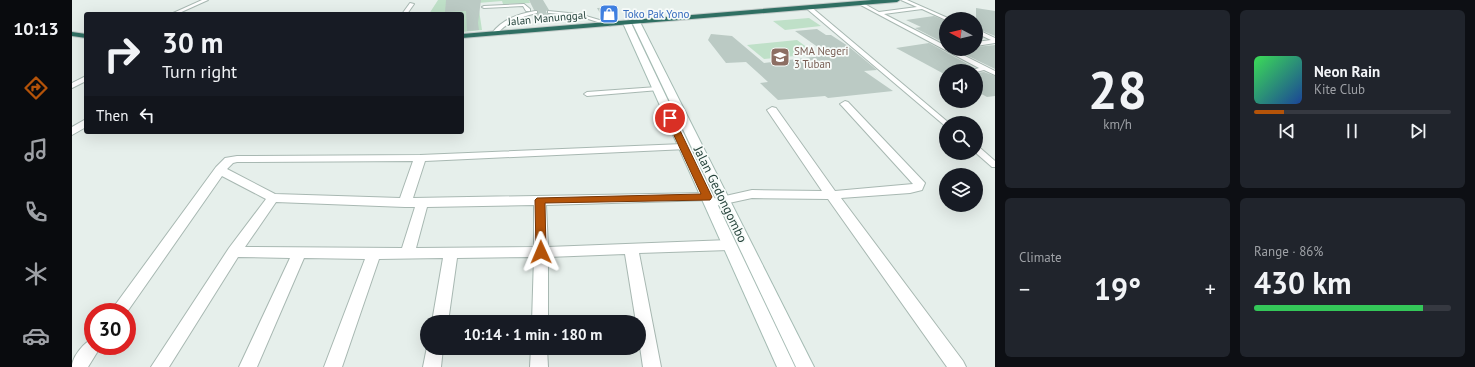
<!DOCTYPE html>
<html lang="en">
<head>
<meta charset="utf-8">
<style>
  :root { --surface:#171b24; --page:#20242c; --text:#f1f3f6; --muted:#9ea1a6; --line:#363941; --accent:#b45309 }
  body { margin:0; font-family:"PT Sans",sans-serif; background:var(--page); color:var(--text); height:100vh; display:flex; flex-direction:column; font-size:15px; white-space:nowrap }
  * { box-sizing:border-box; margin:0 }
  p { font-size:13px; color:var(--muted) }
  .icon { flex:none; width:22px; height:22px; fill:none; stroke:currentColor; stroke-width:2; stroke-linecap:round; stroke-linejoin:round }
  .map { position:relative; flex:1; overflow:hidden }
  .side { display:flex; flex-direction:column; gap:10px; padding:10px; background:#0d0f14; width:480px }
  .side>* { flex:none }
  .top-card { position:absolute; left:12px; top:12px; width:380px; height:122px; border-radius:4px; box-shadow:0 4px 16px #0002; background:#171b24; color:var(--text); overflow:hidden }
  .needle { width:26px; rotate:277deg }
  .tools { position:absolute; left:867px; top:12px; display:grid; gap:8px }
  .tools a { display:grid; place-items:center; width:44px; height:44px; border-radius:50%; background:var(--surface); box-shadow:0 4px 16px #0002; font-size:20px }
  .speed { position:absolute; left:12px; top:303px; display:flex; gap:8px; font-size:20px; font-weight:700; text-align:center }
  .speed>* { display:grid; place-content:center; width:52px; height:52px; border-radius:50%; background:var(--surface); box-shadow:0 4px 16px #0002; line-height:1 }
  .speed .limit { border:6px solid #d22; background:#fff; color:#111 }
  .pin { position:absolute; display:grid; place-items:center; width:34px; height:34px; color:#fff; margin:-17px; border:2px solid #fff; border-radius:50%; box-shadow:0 1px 4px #0007 }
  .me { position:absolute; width:44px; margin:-22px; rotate:359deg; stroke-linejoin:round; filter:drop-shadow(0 0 3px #0008) }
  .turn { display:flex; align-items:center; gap:14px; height:84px; padding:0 12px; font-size:18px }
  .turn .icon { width:52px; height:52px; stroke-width:2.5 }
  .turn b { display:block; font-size:28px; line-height:34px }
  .then { display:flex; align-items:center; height:38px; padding:0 12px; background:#0003; gap:8px; font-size:15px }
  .big { font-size:30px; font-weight:800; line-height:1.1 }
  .side .tile { flex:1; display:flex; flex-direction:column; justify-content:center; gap:6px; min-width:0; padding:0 14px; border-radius:6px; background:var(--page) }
  .side .dial { align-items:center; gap:0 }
  .dial b { font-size:52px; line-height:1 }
  .song { display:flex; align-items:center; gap:12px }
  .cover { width:48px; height:48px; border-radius:6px; background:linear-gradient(135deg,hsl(130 70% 55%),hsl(220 70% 35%)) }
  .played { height:4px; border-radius:2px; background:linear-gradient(90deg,var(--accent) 15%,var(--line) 15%) }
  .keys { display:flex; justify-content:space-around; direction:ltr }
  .heat { display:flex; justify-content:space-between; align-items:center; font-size:22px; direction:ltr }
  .charge { height:6px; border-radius:3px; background:linear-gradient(90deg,#34c759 86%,var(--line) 0) }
  .side .tiles { flex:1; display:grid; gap:10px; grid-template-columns:repeat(2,1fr) }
  .trip { position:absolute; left:348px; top:315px; width:226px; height:40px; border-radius:20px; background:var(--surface); box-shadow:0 4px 16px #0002; font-weight:800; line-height:40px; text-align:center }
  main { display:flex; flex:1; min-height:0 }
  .menu { display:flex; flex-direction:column; width:72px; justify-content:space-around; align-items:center; background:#090b0e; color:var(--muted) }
  .menu .icon { width:28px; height:28px }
  .menu .current { color:var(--accent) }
  .menu b { font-size:18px; color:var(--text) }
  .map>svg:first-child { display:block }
  .green { fill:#bfe0c8 }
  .building { fill:#bbcac4 }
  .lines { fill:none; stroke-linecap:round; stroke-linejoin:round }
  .lane-casing { stroke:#a8b8b2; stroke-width:2 }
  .street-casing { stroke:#a8b8b2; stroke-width:2 }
  .secondary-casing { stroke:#a4bbb3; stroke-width:2 }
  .highway-casing { stroke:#c2cac8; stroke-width:2 }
  .lane { fill:#fff; fill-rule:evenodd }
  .street { fill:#fff; fill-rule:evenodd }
  .secondary { fill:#fff; fill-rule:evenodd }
  .highway { fill:#2f6f62; fill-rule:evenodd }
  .route { fill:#b45309; stroke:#753606 }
  .labels { text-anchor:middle; stroke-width:3.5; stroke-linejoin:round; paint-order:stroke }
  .far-shop-label { font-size:11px; fill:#366cbe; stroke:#f7fbf9; text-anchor:start }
  .far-street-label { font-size:11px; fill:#24423a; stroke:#f7fbf9 }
  .far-education-label { font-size:11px; fill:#785e54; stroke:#f7fbf9; text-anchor:start }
  .street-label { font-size:13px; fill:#24423a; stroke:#f7fbf9 }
</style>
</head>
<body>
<main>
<nav class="menu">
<b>10:13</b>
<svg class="icon current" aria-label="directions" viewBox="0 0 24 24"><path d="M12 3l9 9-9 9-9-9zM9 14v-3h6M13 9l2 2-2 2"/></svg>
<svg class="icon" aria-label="music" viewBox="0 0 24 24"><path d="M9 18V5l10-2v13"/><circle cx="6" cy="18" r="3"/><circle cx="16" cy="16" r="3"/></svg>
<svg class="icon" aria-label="phone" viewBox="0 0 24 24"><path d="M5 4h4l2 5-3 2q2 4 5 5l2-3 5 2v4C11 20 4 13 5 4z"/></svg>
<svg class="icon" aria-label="climate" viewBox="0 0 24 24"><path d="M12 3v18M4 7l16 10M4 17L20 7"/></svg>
<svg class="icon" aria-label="car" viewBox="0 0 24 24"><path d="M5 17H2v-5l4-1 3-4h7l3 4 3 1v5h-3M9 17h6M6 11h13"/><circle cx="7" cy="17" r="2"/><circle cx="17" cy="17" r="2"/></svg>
</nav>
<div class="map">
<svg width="923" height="367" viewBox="0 0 923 367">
  <rect width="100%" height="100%" fill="#e6efeb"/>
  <g class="green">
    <polygon points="366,0 463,0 457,0 458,3 431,4 430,1 406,3 410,30 390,32 390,14 357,14"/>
    <polygon points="737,18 749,26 713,30 701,21"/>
    <polygon points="725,40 744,54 692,59 675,45"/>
  </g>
  <g class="building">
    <polygon points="374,0 409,0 406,23 407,30 395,31 394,11 373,12"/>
    <polygon points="457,0 471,0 477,10 474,11 475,14 480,15 483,20 468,21 465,15 466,13 466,10 462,10"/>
    <polygon points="544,7 546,19 532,20 525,8"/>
    <polygon points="904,8 923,11 923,36 904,28"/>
    <polygon points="862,16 874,21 874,44 843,28 849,27 834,20"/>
    <polygon points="745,29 754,35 759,35 776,46 805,70 792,71 821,91 756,98 753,96 706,100 688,83 696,82 674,62 654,63 636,40 639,34 660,36 692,63 757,55 723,31"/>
    <polygon points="857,43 903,68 896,71 874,71 874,75 824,48"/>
    <polygon points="923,45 923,69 882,49 904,49 904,47"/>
    <polygon points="912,72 923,76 923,96 915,97 904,91 904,73"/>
  </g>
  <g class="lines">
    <g class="lane-casing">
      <g id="lane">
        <polygon points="130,0 136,0 105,14 99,14"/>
        <polygon points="829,0 835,0 878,19 874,20 850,9 812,14 874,46 874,49 879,49 923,71 923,75 912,70 904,72 897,71 907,68 785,3 789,2 807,12 845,7"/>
        <polygon points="338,3 342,4 335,14 330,14"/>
        <polygon points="452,4 458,9 458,11 454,11 451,6 412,8 410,7 412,6"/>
        <polygon points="734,6 738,6 877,123 874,123 874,126 872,125 734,8"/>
        <path d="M463 11H465V13C449 17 436 21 425 34L420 33C431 19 446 14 463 11Z"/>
        <polygon points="476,11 507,14 541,24 538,26 507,16 478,13 476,13"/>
        <polygon points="904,29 923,38 923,43 904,46 904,42 919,40 904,33"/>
        <polygon points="14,76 14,81 0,88 0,83"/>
        <polygon points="585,87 587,88 587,90 515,96 512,94 515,92"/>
        <polygon points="904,147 907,147 923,161 923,167 920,167 904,153"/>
      </g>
    </g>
    <g class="street-casing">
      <g id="street">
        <path d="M773 101 776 102 853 183 850 190 838 193 769 198 891 361 894 367H875L756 199 680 198 643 206 639 205 637 202 638 200 474 205 476 247 657 240 662 241 664 245 662 249 657 250 567 253 589 367H571L567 340V322H564L553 254 476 257V322H460L462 257 385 258 376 322H360L371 258 307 259 270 367H252L293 259 232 258 185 367H167L218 258 166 257 97 367H79L157 248 194 199 150 176 55 312H38L144 167 153 158 165 156 348 155 611 144 615 145 616 147 615 149 353 161 341 198 635 193 639 194 641 197 640 199 680 190 750 191 695 110 700 107 704 108 763 191 841 184 770 106 768 104ZM341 161 328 198 203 194 155 169 161 163 165 162ZM204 202 333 207H343L330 248 173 247ZM462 205V247L344 248 355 207Z"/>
        <polygon points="14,119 14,127 0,135 0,127"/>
        <path d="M21 339V346H29L16 367H0C0 357 12 342 21 339Z"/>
        <polygon points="355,347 371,348 369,367 351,367"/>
        <polygon points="459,348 475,348 476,367 458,367"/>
      </g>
    </g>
    <g class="secondary-casing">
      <g id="secondary">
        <polygon points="561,20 564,20 568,22 742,367 724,367 560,22"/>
        <polygon points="552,21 555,21 559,23 723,367 705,367 551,23"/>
      </g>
    </g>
    <g class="highway-casing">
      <g id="highway">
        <polygon points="800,0 828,0 825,2 390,38 390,34"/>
        <polygon points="0,32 14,34 14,38 0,36"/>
      </g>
    </g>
    <use href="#lane" class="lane"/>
    <use href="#street" class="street"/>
    <use href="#secondary" class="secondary"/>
    <use href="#highway" class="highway"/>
  </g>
  <polygon class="route" points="598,116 602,118 640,197 638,200 473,203 474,252 473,255 465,255 464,252 463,200 465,198 629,194 594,118"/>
  <defs>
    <g id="shop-square" transform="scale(1)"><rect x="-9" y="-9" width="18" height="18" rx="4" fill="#3f7fe0" stroke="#f7fbf9"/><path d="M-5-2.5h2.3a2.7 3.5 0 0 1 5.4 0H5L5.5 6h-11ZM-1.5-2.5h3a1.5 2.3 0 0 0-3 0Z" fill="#fff"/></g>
    <g id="school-square" transform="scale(1)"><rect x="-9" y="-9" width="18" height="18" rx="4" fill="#8d6e63" stroke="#f7fbf9"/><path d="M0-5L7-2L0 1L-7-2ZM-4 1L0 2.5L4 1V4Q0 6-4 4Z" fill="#fff"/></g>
  </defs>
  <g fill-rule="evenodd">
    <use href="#shop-square" x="537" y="14"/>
    <use href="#school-square" x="708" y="57"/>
  </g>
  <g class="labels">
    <g class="far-shop-label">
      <text x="551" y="18">Toko Pak Yono</text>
    </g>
    <g class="far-street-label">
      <text transform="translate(475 18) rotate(-5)" y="4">Jalan Manunggal</text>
    </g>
    <g class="far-education-label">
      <text x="722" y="55">SMA Negeri<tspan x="722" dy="13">3 Tuban</tspan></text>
    </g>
    <g class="street-label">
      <text transform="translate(649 194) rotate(64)" y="5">Jalan Gedongombo</text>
    </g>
  </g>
</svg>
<div class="tools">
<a><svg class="needle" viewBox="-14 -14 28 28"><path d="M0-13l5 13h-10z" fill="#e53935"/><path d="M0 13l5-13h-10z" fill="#9ea1a6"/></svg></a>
<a><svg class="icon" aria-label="sound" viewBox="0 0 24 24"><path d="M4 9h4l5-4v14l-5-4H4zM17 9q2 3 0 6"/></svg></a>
<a><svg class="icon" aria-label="search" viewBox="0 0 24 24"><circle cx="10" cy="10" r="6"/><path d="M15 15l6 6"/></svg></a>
<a><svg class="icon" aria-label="layers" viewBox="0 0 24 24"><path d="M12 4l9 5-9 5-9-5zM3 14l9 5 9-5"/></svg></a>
</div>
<div class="speed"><div class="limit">30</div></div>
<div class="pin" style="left:598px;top:118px;background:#d93025"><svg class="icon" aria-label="arrive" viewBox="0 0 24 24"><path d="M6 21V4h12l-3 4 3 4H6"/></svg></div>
<svg class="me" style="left:469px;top:252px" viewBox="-20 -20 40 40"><path d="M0-17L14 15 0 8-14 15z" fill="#b45309" stroke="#fff" stroke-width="4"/></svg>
<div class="trip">10:14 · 1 min · 180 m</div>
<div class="top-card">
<div class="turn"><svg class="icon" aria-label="right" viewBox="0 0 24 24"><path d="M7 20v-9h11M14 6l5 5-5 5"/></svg><div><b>30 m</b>Turn right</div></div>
<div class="then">Then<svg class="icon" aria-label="left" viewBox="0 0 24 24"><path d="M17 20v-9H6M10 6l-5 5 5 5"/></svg></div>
</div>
</div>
<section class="side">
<div class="tiles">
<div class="tile dial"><b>28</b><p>km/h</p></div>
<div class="tile">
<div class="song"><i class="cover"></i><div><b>Neon Rain</b><p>Kite Club</p></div></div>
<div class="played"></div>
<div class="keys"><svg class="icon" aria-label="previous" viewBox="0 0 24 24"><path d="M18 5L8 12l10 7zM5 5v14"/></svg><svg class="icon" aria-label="pause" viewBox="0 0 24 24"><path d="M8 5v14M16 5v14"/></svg><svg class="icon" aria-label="next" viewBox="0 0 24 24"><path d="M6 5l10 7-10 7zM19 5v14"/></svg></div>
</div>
<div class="tile"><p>Climate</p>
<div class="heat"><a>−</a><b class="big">19°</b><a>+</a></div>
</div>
<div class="tile"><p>Range · 86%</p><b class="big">430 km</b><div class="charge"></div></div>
</div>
</section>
</main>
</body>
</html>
